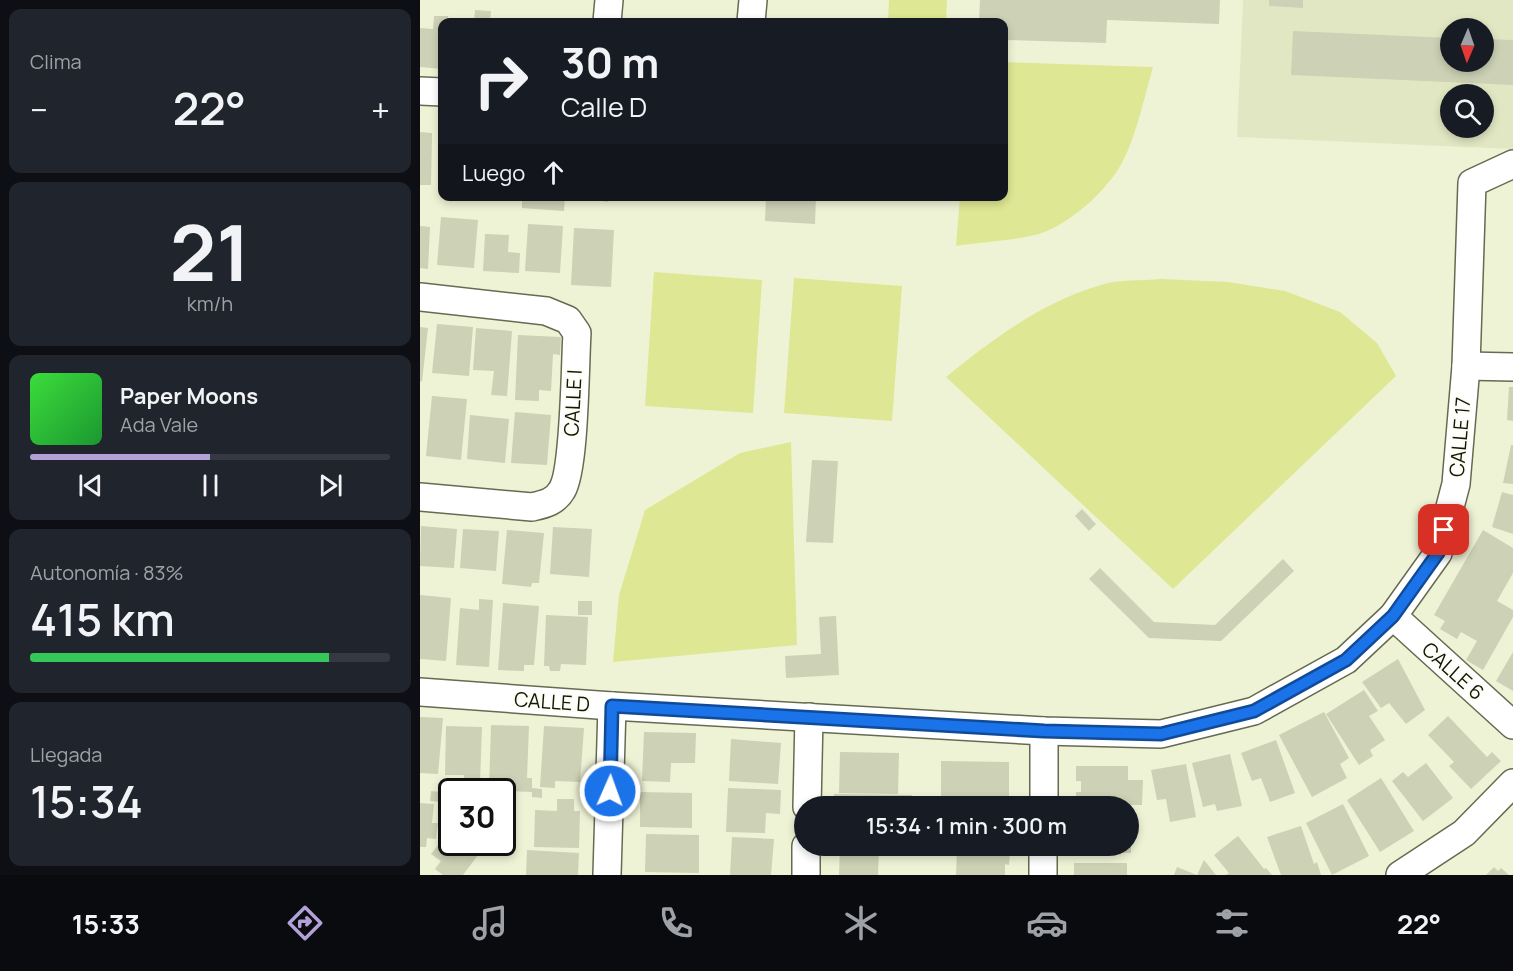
<!DOCTYPE html>
<html lang="es">
<head>
<meta charset="utf-8">
<style>
  :root { --surface:#171b24; --page:#20242c; --text:#f1f3f6; --muted:#9ea1a6; --line:#363941; --accent:#b2a1d9 }
  body { margin:0; font-family:Manrope,sans-serif; background:var(--page); color:var(--text); height:100vh; display:flex; flex-direction:column; font-size:22px; white-space:nowrap }
  * { box-sizing:border-box; margin:0 }
  p { font-size:20px; color:var(--muted) }
  .icon { flex:none; width:33px; height:33px; fill:none; stroke:currentColor; stroke-width:2; stroke-linecap:round; stroke-linejoin:round }
  .map { position:relative; flex:1; overflow:hidden }
  .sheet { display:flex; flex-direction:column; gap:9px; padding:9px; background:#0d0f14; width:420px }
  .sheet>* { flex:none }
  .top-card { position:absolute; left:18px; top:18px; width:570px; height:183px; border-radius:12px; box-shadow:0 3px 9px #0003; background:#171b24; color:var(--text); overflow:hidden }
  .needle { width:39px; rotate:182deg }
  .buttons { position:absolute; left:1020px; top:18px; display:grid; gap:12px }
  .buttons a { display:grid; place-items:center; width:54px; height:54px; border-radius:50%; background:var(--surface); box-shadow:0 3px 9px #0003; font-size:30px }
  .speed { position:absolute; left:18px; top:778px; display:flex; gap:12px; font-size:30px; font-weight:700; text-align:center }
  .speed>* { display:grid; place-content:center; width:78px; height:78px; border-radius:50%; background:var(--surface); box-shadow:0 3px 9px #0003; line-height:1 }
  .speed .limit { border:3px solid #111; border-radius:9px; background:#fff; color:#111 }
  .pin { position:absolute; display:grid; place-items:center; width:51px; height:51px; color:#fff; margin:-26px; border-radius:12px; box-shadow:0 3px 9px #0006 }
  .me { position:absolute; width:66px; margin:-33px; rotate:2deg; stroke-linejoin:round; filter:drop-shadow(0 0 4px #0008) }
  .turn { display:flex; align-items:center; gap:21px; height:126px; padding:0 24px; font-size:27px }
  .turn .icon { width:78px; height:78px; stroke-width:2.5 }
  .turn b { display:block; font-size:42px; line-height:51px }
  .then { display:flex; align-items:center; height:57px; padding:0 24px; background:#0003; gap:12px; font-size:22px }
  .big { font-size:45px; font-weight:600; line-height:1.1 }
  .sheet .card { flex:1; display:flex; flex-direction:column; justify-content:center; gap:9px; min-width:0; padding:0 21px; border-radius:12px; background:var(--page) }
  .sheet .dial { align-items:center; gap:0 }
  .dial b { font-size:78px; line-height:1 }
  .song { display:flex; align-items:center; gap:18px }
  .cover { width:72px; height:72px; border-radius:9px; background:linear-gradient(135deg,hsl(120 70% 55%),hsl(130 70% 35%)) }
  .played { height:6px; border-radius:3px; background:linear-gradient(90deg,var(--accent) 50%,var(--line) 50%) }
  .keys { display:flex; justify-content:space-around; direction:ltr }
  .heat { display:flex; justify-content:space-between; align-items:center; font-size:33px; direction:ltr }
  .charge { height:9px; border-radius:4px; background:linear-gradient(90deg,#34c759 83%,var(--line) 0) }
  .trip { position:absolute; left:374px; top:796px; width:345px; height:60px; border-radius:30px; background:var(--surface); box-shadow:0 3px 9px #0003; font-weight:600; line-height:60px; text-align:center }
  .menu { display:flex; height:96px; justify-content:space-around; align-items:center; background:#090b0e; color:var(--muted) }
  .menu .icon { width:42px; height:42px }
  .menu .on { color:var(--accent) }
  .menu b { font-size:27px; color:var(--text) }
  main { display:flex; flex:1; min-height:0 }
  .map>svg:first-child { display:block }
  .built { fill:#e2e7c3; fill-rule:evenodd }
  .green { fill:#dee794 }
  .building { fill:#cdd1b5 }
  .lines { fill:none; stroke-linecap:round; stroke-linejoin:round }
  .minor-casing { stroke:#666a50; stroke-width:30 }
  .minor { stroke:#fff; stroke-width:27 }
  .route-casing { stroke:#114b97; stroke-width:15 }
  .route { stroke:#1a73e8; stroke-width:10 }
  .labels { text-anchor:middle; stroke-width:4.5; stroke-linejoin:round; paint-order:stroke }
  .street-label { font-size:20px; fill:#13140a; stroke:#fdfef3 }
</style>
</head>
<body>
<main>
<section class="sheet">
<div class="card"><p>Clima</p>
<div class="heat"><a>−</a><b class="big">22°</b><a>+</a></div>
</div>
<div class="card dial"><b>21</b><p>km/h</p></div>
<div class="card">
<div class="song"><i class="cover"></i><div><b>Paper Moons</b><p>Ada Vale</p></div></div>
<div class="played"></div>
<div class="keys"><svg class="icon" aria-label="previous" viewBox="0 0 24 24"><path d="M18 5L8 12l10 7zM5 5v14"/></svg><svg class="icon" aria-label="pause" viewBox="0 0 24 24"><path d="M8 5v14M16 5v14"/></svg><svg class="icon" aria-label="next" viewBox="0 0 24 24"><path d="M6 5l10 7-10 7zM19 5v14"/></svg></div>
</div>
<div class="card"><p>Autonomía · 83%</p><b class="big">415 km</b><div class="charge"></div></div>
<div class="card"><p>Llegada</p><b class="big">15:34</b></div>
</section>
<div class="map">
<svg width="1093" height="875" viewBox="0 0 1093 875">
  <rect width="100%" height="100%" fill="#eff3d6"/>
  <path class="built" d="M823 0H1093V149L817 137ZM1030 28H1064V62H1030ZM1030 94H1064V128H1030Z"/>
  <g class="green">
    <polygon points="469,0 527,0 526,22 468,22"/>
    <path d="M584 62 733 67C724 98 717 134 702 163 687 190 655 219 627 231 607 240 560 242 536 246L540 197 584 196Z"/>
    <polygon points="234,272 342,280 333,413 225,406"/>
    <polygon points="374,278 482,286 472,421 364,413"/>
    <path d="M741 279 808 282 865 291 920 312 957 343 976 376 753 589 526 377C573 339 622 302 681 285 699 279 722 281 741 279Z"/>
    <polygon points="371,442 377,645 193,662 199,595 225,510 320,453"/>
  </g>
  <g class="building">
    <polygon points="560,0 800,0 799,24 687,20 686,43 587,40 588,30 584,30 584,22 559,22"/>
    <polygon points="849,0 883,0 883,8 849,6"/>
    <polygon points="55,10 71,11 70,22 54,22"/>
    <polygon points="14,16 28,16 28,22 22,22 22,69 0,67 0,28 13,29"/>
    <polygon points="873,31 1030,38 1030,62 1064,62 1064,39 1093,40 1093,85 871,75"/>
    <polygon points="0,132 12,133 11,185 0,185"/>
    <polygon points="21,151 22,151 22,191 19,191"/>
    <polygon points="102,196 145,196 144,211 102,208"/>
    <polygon points="149,196 189,196 188,202"/>
    <polygon points="346,196 396,196 395,224 345,221"/>
    <polygon points="21,217 58,220 54,268 17,265"/>
    <polygon points="108,224 143,226 140,273 105,271"/>
    <polygon points="0,226 10,227 8,269 0,268"/>
    <polygon points="154,228 194,230 191,287 151,285"/>
    <polygon points="65,234 89,235 88,252 100,253 99,273 63,271"/>
    <polygon points="17,324 53,327 49,376 12,373"/>
    <polygon points="0,327 8,328 2,382 0,381"/>
    <polygon points="56,328 92,331 87,396 71,395 74,371 53,370"/>
    <polygon points="98,335 141,337 140,355 133,354 131,391 119,390 119,401 95,400"/>
    <polygon points="1089,387 1093,387 1093,421 1087,420"/>
    <polygon points="12,396 47,399 41,460 6,456"/>
    <polygon points="95,412 131,415 127,465 91,463"/>
    <polygon points="50,415 89,419 85,463 47,459"/>
    <polygon points="1091,445 1093,445 1093,484 1083,483"/>
    <polygon points="392,460 418,461 413,543 386,542"/>
    <polygon points="1082,492 1093,495 1093,534 1072,527"/>
    <polygon points="662,509 676,524 669,531 655,516"/>
    <polygon points="1,526 37,529 34,568 0,566"/>
    <polygon points="133,527 172,529 169,577 130,574"/>
    <polygon points="43,529 79,531 76,571 40,568"/>
    <polygon points="87,530 124,533 119,583 112,583 111,587 82,584"/>
    <polygon points="1063,530 1093,548 1093,573 1077,601 1093,610 1093,617 1063,670 1046,660 1057,641 1041,632 1037,639 1020,629 1025,621 1014,615"/>
    <polygon points="863,559 874,571 801,641 729,638 669,579 680,568 734,622 795,625"/>
    <polygon points="0,595 31,598 26,661 0,659"/>
    <polygon points="59,599 73,600 69,667 36,665 40,608 59,610"/>
    <rect x="158" y="601" width="14" height="14"/>
    <polygon points="83,603 119,606 114,665 104,665 104,671 78,670"/>
    <polygon points="126,615 168,617 166,665 141,664 140,671 130,671 129,666 124,666"/>
    <polygon points="416,616 419,675 366,678 365,656 401,654 399,617"/>
    <polygon points="1093,652 1093,691 1076,681"/>
    <polygon points="978,659 1005,710 986,724 969,703 961,708 942,682"/>
    <polygon points="944,690 958,711 949,716 965,740 950,750 953,756 939,765 906,714"/>
    <polygon points="904,712 929,758 920,764 927,778 892,797 859,735"/>
    <polygon points="1028,716 1067,757 1072,752 1081,761 1051,789 1029,766 1034,762 1008,735"/>
    <polygon points="0,717 23,718 18,774 0,773"/>
    <polygon points="71,725 109,726 107,778 112,778 112,788 122,789 122,798 112,797 112,792 69,790"/>
    <polygon points="26,726 62,727 60,784 44,784 44,775 25,775"/>
    <polygon points="124,726 164,728 160,782 135,781 135,788 120,787"/>
    <polygon points="224,732 276,733 275,763 251,763 250,782 222,781"/>
    <polygon points="311,739 361,743 358,784 309,781"/>
    <polygon points="856,740 875,793 850,802 841,778 832,781 821,753"/>
    <polygon points="420,752 479,753 478,794 419,793"/>
    <polygon points="810,754 822,806 797,811 795,804 783,807 772,763"/>
    <polygon points="521,761 589,762 589,799 521,798"/>
    <polygon points="1006,763 1033,798 1003,821 972,781 983,772 988,777"/>
    <polygon points="766,764 776,817 750,822 746,799 737,800 731,770"/>
    <polygon points="656,766 708,766 708,780 723,780 722,805 656,804 656,792 661,792 661,781 656,781"/>
    <polygon points="961,778 994,831 960,852 927,800"/>
    <polygon points="308,788 361,790 360,814 346,813 345,833 306,832"/>
    <polygon points="11,791 22,792 22,802 10,801"/>
    <polygon points="220,792 272,793 272,828 220,827"/>
    <polygon points="414,794 492,795 492,807 414,807"/>
    <polygon points="137,799 154,799 154,811 160,811 159,848 114,847 115,810 137,811"/>
    <polygon points="0,803 14,804 12,823 18,823 16,839 7,838 6,847 0,847"/>
    <polygon points="923,804 949,856 912,875 886,823"/>
    <polygon points="708,811 711,811 711,853 657,853 657,846 708,846"/>
    <polygon points="881,826 894,864 897,862 901,875 861,875 847,837"/>
    <polygon points="32,828 32,843 67,843 43,875 23,875 15,869 21,861 11,854"/>
    <polygon points="226,834 279,835 279,873 225,872"/>
    <polygon points="818,836 844,869 846,868 852,875 806,875 809,873 794,855"/>
    <polygon points="312,837 354,839 351,875 310,875"/>
    <polygon points="420,846 459,846 458,875 419,875"/>
    <polygon points="107,850 159,853 158,875 106,875"/>
    <polygon points="537,851 590,852 589,865 585,864 585,875 536,875"/>
    <polygon points="784,860 796,875 777,875"/>
    <rect x="654" y="863" width="53" height="12"/>
    <polygon points="757,867 777,875 754,875"/>
    <polygon points="1074,867 1078,871 1081,868 1089,875 1066,875"/>
  </g>
  <g class="lines">
    <g class="minor-casing">
      <g id="minor">
        <polyline points="187,22 189,0"/>
        <polyline points="331,22 333,0"/>
        <polyline points="0,91 22,92"/>
        <path d="M0 297 126 311 148 320 157 333C155 362 155 469 142 490 135 502 125 504 112 507L0 497"/>
        <polyline points="1046,366 1093,367"/>
        <polyline points="973,616 1093,725"/>
        <polyline points="0,692 192,706 624,731 741,734 834,711 926,660 973,616 1018,553 1036,484 1046,366 1052,183 1093,164"/>
        <polyline points="387,807 389,717"/>
        <polyline points="624,807 624,731"/>
        <polyline points="187,875 192,706"/>
        <polyline points="386,875 386,846"/>
        <polyline points="623,875 623,846"/>
        <polyline points="980,875 1044,833 1093,783"/>
      </g>
    </g>
    <use href="#minor" class="minor"/>
  </g>
  <g class="lines">
    <g class="route-casing">
      <polyline id="route" points="190,791 192,706 624,731 741,734 834,711 926,660 973,616 1018,553 1024,530"/>
    </g>
    <use href="#route" class="route"/>
  </g>
  <g class="labels">
    <g class="street-label">
      <text transform="translate(153 403) rotate(-87)" y="7">CALLE I</text>
      <text transform="translate(1040 437) rotate(-85)" y="7">CALLE 17</text>
      <text transform="translate(1033 671) rotate(42)" y="7">CALLE 6</text>
      <text transform="translate(132 702) rotate(4)" y="7">CALLE D</text>
    </g>
  </g>
</svg>
<div class="buttons">
<a><svg class="needle" viewBox="-14 -14 28 28"><path d="M0-13l5 13h-10z" fill="#e53935"/><path d="M0 13l5-13h-10z" fill="#9ea1a6"/></svg></a>
<a><svg class="icon" aria-label="search" viewBox="0 0 24 24"><circle cx="10" cy="10" r="6"/><path d="M15 15l6 6"/></svg></a>
</div>
<div class="speed"><div class="limit">30</div></div>
<div class="pin" style="left:1024px;top:530px;background:#d93025"><svg class="icon" aria-label="arrive" viewBox="0 0 24 24"><path d="M6 21V4h12l-3 4 3 4H6"/></svg></div>
<svg class="me" style="left:190px;top:791px" viewBox="-20 -20 40 40"><circle r="17" fill="#1a73e8" stroke="#fff" stroke-width="3"/><path d="M0-11L8 9 0 5-8 9z" fill="#fff"/></svg>
<div class="trip">15:34 · 1 min · 300 m</div>
<div class="top-card">
<div class="turn"><svg class="icon" aria-label="right" viewBox="0 0 24 24"><path d="M7 20v-9h11M14 6l5 5-5 5"/></svg><div><b>30 m</b>Calle D</div></div>
<div class="then">Luego<svg class="icon" aria-label="ahead" viewBox="0 0 24 24"><path d="M12 20V5M6 11l6-6 6 6"/></svg></div>
</div>
</div>
</main>
<nav class="menu">
<b>15:33</b>
<svg class="icon on" aria-label="directions" viewBox="0 0 24 24"><path d="M12 3l9 9-9 9-9-9zM9 14v-3h6M13 9l2 2-2 2"/></svg>
<svg class="icon" aria-label="music" viewBox="0 0 24 24"><path d="M9 18V5l10-2v13"/><circle cx="6" cy="18" r="3"/><circle cx="16" cy="16" r="3"/></svg>
<svg class="icon" aria-label="phone" viewBox="0 0 24 24"><path d="M5 4h4l2 5-3 2q2 4 5 5l2-3 5 2v4C11 20 4 13 5 4z"/></svg>
<svg class="icon" aria-label="climate" viewBox="0 0 24 24"><path d="M12 3v18M4 7l16 10M4 17L20 7"/></svg>
<svg class="icon" aria-label="car" viewBox="0 0 24 24"><path d="M5 17H2v-5l4-1 3-4h7l3 4 3 1v5h-3M9 17h6M6 11h13"/><circle cx="7" cy="17" r="2"/><circle cx="17" cy="17" r="2"/></svg>
<svg class="icon" aria-label="filters" viewBox="0 0 24 24"><path d="M4 7h16M4 17h16"/><circle cx="9" cy="7" r="2"/><circle cx="15" cy="17" r="2"/></svg>
<b>22°</b>
</nav>
</body>
</html>
